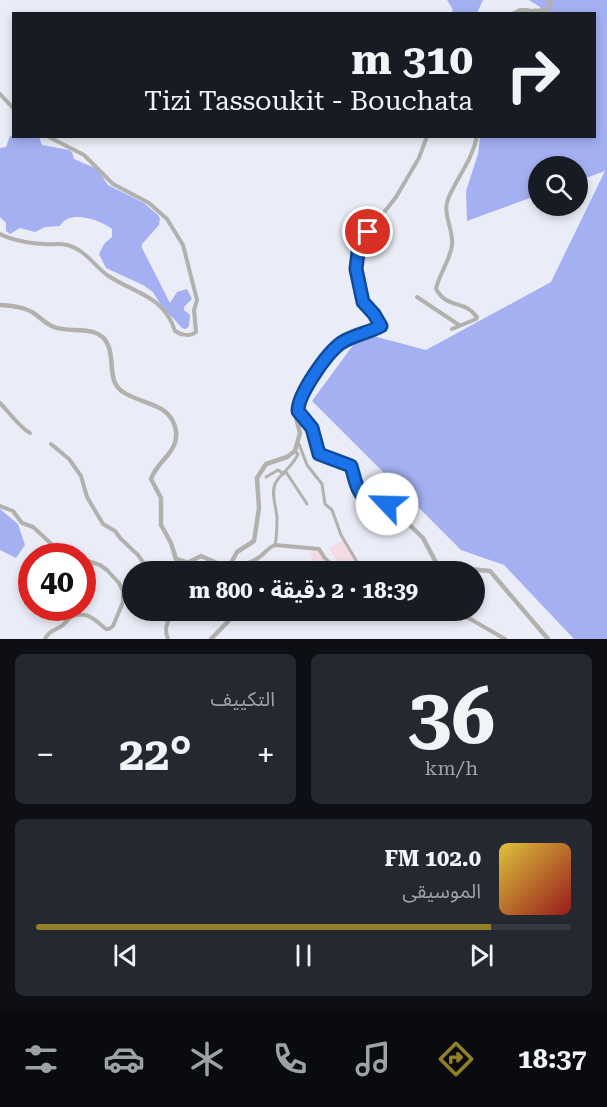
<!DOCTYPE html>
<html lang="ar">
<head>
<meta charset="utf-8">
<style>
  :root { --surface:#171b24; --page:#242831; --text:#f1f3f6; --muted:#9ea1a6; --line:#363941; --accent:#908027 }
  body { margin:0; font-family:"Roboto Serif","Noto Sans Arabic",serif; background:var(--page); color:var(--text); direction:rtl; height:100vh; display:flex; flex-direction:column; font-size:22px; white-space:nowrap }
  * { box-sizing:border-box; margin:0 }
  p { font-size:20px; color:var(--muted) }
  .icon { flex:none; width:33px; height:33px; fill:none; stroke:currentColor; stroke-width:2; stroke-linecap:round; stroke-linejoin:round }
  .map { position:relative; height:639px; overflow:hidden; direction:ltr }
  .drawer { display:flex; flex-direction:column; gap:15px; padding:15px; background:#0d0f14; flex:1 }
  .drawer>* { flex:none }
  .guide { position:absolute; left:12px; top:12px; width:584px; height:126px; border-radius:0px; box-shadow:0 3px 9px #0003; direction:rtl; background:#171b24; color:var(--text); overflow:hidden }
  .tools { position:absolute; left:528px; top:156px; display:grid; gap:12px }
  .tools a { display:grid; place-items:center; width:60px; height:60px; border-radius:50%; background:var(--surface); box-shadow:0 3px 9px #0003; font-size:30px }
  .speed { position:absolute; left:18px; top:543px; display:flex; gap:12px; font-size:30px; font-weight:700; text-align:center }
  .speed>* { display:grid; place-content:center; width:78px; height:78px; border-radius:50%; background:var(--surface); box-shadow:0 3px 9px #0003; line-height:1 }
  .speed .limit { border:9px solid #d22; background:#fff; color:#111 }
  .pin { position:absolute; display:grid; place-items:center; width:51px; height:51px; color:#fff; margin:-26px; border:3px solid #fff; border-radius:50%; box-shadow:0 2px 6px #0007 }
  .me { position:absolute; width:66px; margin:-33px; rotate:294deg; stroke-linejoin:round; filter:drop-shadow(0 0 4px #0008) }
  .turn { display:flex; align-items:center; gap:21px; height:126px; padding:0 24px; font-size:27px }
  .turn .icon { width:78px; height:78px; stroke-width:2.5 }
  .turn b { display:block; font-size:42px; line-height:51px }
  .big { font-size:45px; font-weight:700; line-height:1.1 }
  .drawer .tile { flex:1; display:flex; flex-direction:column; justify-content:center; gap:9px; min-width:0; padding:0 21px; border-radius:9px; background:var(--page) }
  .drawer .dial { align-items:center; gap:0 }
  .dial b { font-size:78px; line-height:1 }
  .song { display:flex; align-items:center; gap:18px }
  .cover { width:72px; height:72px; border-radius:9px; background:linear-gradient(135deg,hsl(50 70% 55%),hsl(0 70% 35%)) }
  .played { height:6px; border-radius:3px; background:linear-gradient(90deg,var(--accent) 85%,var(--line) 85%) }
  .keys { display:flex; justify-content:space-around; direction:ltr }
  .heat { display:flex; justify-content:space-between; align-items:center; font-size:33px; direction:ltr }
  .drawer .tiles { flex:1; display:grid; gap:15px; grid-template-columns:1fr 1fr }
  .tile:last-child { grid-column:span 2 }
  .trip { position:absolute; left:122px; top:561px; width:363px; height:60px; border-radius:30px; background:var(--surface); box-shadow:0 3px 9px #0003; font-weight:700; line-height:60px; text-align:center; direction:rtl }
  .menu { display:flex; height:96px; justify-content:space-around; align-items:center; background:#090b0e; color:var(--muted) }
  .menu .icon { width:42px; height:42px }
  .menu .selected { color:var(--accent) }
  .menu b { font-size:27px; color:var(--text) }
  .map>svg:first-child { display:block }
  .education { fill:#f5dbe3 }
  .forest { fill:#a4b0f1 }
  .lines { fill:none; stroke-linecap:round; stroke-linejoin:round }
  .pedestrian { stroke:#b3b1ad; stroke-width:3 }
  .minor { stroke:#b3b1ad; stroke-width:4 }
  .tertiary { stroke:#b3b1ad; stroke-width:4.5 }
  .route-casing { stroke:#114b97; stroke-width:15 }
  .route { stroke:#1a73e8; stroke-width:10 }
</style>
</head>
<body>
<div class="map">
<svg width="607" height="639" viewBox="0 0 607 639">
  <rect width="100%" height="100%" fill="#eaedf7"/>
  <g class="education">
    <polygon points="343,540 356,563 350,566 347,563 340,567 329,548"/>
    <polygon points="314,550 319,550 337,571 318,570 309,554"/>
  </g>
  <g class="forest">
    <polygon points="447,0 483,0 477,13 453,14 452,8"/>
    <polygon points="529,0 607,0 607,639 574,639 504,565 461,550 312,401 362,333 426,350 551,282 605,171 578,181 578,166 538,166 538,195 467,221 466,191 478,154 480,137 594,136 594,14 541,13 540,7"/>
    <path d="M13 135 39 137 42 145 69 150 72 152 74 159 97 169 108 185 144 203 158 215 160 218 159 225 142 244V248L170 303 177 292 187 289 192 299 184 307V310L190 315 189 326 186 329 182 328 161 305 153 292 143 285 106 268 99 254 104 244 112 237V229C100 220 69 209 60 226L45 227 35 232 20 228 10 234 6 231V223L0 217V148L6 147 10 136Z"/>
    <polygon points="0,509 18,524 25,545 16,558 0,550"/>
  </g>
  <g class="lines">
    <g class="pedestrian">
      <polyline points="299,444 307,465 322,484 325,504 332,510 341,535 363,572"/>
      <polyline points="286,472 307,504"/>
      <polyline points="266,477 278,470 284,474"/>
      <path d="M275 545C277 536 277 527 277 517 276 506 271 494 275 484 280 473 293 467 298 454L295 451"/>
    </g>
    <g class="minor">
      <polyline points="529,11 547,10 551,4 548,0"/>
      <polyline points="512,14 520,10 528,10 526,14"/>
      <polyline points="0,94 14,109"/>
      <path d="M0 234C13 241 29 243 44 244 52 245 59 243 67 245 84 249 94 265 107 275 133 293 164 295 175 331 181 335 190 337 196 332L194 310 197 300 183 245 167 219 149 203 113 184 84 155 47 136"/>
      <polyline points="417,297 459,325"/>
      <path d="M452 329 476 319 477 317C464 299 448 310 436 289 439 274 450 261 452 245 454 230 442 214 448 199 457 177 472 161 477 136"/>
      <path d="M0 403C9 412 19 427 30 433"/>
      <polyline points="298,411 302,394 336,348 348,340 381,326 362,299 355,269 357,256 368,233 396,197 419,158 427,136"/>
      <polyline points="51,444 69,459 81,476 87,497 103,524 115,531 121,539 138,555 150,572"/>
      <polyline points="0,506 13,511 22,523 33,527 58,550 73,556"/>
      <path d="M236 572C245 562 249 564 258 558 265 554 267 548 275 545L319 549 324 557 338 572"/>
      <polyline points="451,610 465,616 505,639"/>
      <path d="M45 639C49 631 53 631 60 627 64 625 67 620 71 617 86 609 96 621 106 629H109L113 626 123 602V591L119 583 107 570 100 565 82 559"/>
      <path d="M168 639C163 627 169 621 172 610"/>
    </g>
    <g class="tertiary">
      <path d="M0 305C12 306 26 307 35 314 42 319 46 324 54 327 71 334 99 323 108 345 115 360 107 382 123 392 142 405 171 402 176 431 179 452 157 461 151 479L161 498V525L171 543 176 559 192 564 206 572"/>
      <polyline points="187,563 201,556 226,567 230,565 237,552 254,541 259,508 257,478 266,464 287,457 295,451 300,433 295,413 298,411 312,427 319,455 351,466 356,486 365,498 369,501 382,502 391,507 423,538 438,566 490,571 548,639"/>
      <path d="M245 572C261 566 275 558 289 572"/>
      <polyline points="211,639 239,610"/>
    </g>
  </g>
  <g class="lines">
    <g class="route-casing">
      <path id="route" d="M368 232 358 252 356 269 363 302 374 314 381 326C368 333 353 335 341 343 327 353 298 394 298 411L312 428 319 454 351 466C355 478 356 493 368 500 374 503 381 502 387 504"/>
    </g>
    <use href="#route" class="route"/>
  </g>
</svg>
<div class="tools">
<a><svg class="icon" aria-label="search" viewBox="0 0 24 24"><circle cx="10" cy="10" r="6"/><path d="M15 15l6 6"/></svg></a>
</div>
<div class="speed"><div class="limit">40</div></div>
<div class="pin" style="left:368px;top:232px;background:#d93025"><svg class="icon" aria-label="arrive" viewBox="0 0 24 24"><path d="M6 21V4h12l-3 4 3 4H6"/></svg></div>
<svg class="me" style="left:387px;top:504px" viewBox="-20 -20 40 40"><circle r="19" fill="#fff"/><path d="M0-13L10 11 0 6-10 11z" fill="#1a73e8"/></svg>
<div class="trip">18:39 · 2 دقيقة · 800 m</div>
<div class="guide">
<div class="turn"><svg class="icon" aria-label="right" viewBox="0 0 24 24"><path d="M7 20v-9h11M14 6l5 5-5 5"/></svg><div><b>310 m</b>Tizi Tassoukit - Bouchata</div></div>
</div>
</div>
<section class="drawer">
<div class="tiles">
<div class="tile dial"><b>36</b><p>km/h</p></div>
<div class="tile"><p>التكييف</p>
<div class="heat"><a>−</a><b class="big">22°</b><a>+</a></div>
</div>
<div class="tile">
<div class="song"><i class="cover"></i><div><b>102.0 FM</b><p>الموسيقى</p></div></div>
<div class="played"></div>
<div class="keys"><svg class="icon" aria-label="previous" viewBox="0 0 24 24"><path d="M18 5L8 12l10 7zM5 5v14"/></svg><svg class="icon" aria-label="pause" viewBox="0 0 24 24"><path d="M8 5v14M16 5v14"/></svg><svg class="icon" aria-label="next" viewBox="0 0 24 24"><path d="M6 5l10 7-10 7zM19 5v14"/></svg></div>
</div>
</div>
</section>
<nav class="menu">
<b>18:37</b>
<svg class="icon selected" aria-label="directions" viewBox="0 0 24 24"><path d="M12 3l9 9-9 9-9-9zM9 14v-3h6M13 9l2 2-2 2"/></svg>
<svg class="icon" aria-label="music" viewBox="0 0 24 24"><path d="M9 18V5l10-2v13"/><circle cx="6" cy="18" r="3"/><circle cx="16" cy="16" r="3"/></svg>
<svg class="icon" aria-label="phone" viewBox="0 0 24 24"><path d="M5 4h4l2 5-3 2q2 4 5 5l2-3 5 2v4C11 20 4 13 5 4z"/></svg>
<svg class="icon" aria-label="climate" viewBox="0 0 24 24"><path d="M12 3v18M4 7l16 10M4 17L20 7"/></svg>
<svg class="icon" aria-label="car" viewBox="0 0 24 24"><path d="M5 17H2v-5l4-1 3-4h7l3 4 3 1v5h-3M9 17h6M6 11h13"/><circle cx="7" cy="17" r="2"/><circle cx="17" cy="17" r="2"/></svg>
<svg class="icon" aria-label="filters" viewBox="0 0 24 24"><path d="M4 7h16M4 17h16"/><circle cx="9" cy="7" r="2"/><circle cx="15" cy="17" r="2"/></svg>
</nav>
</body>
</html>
